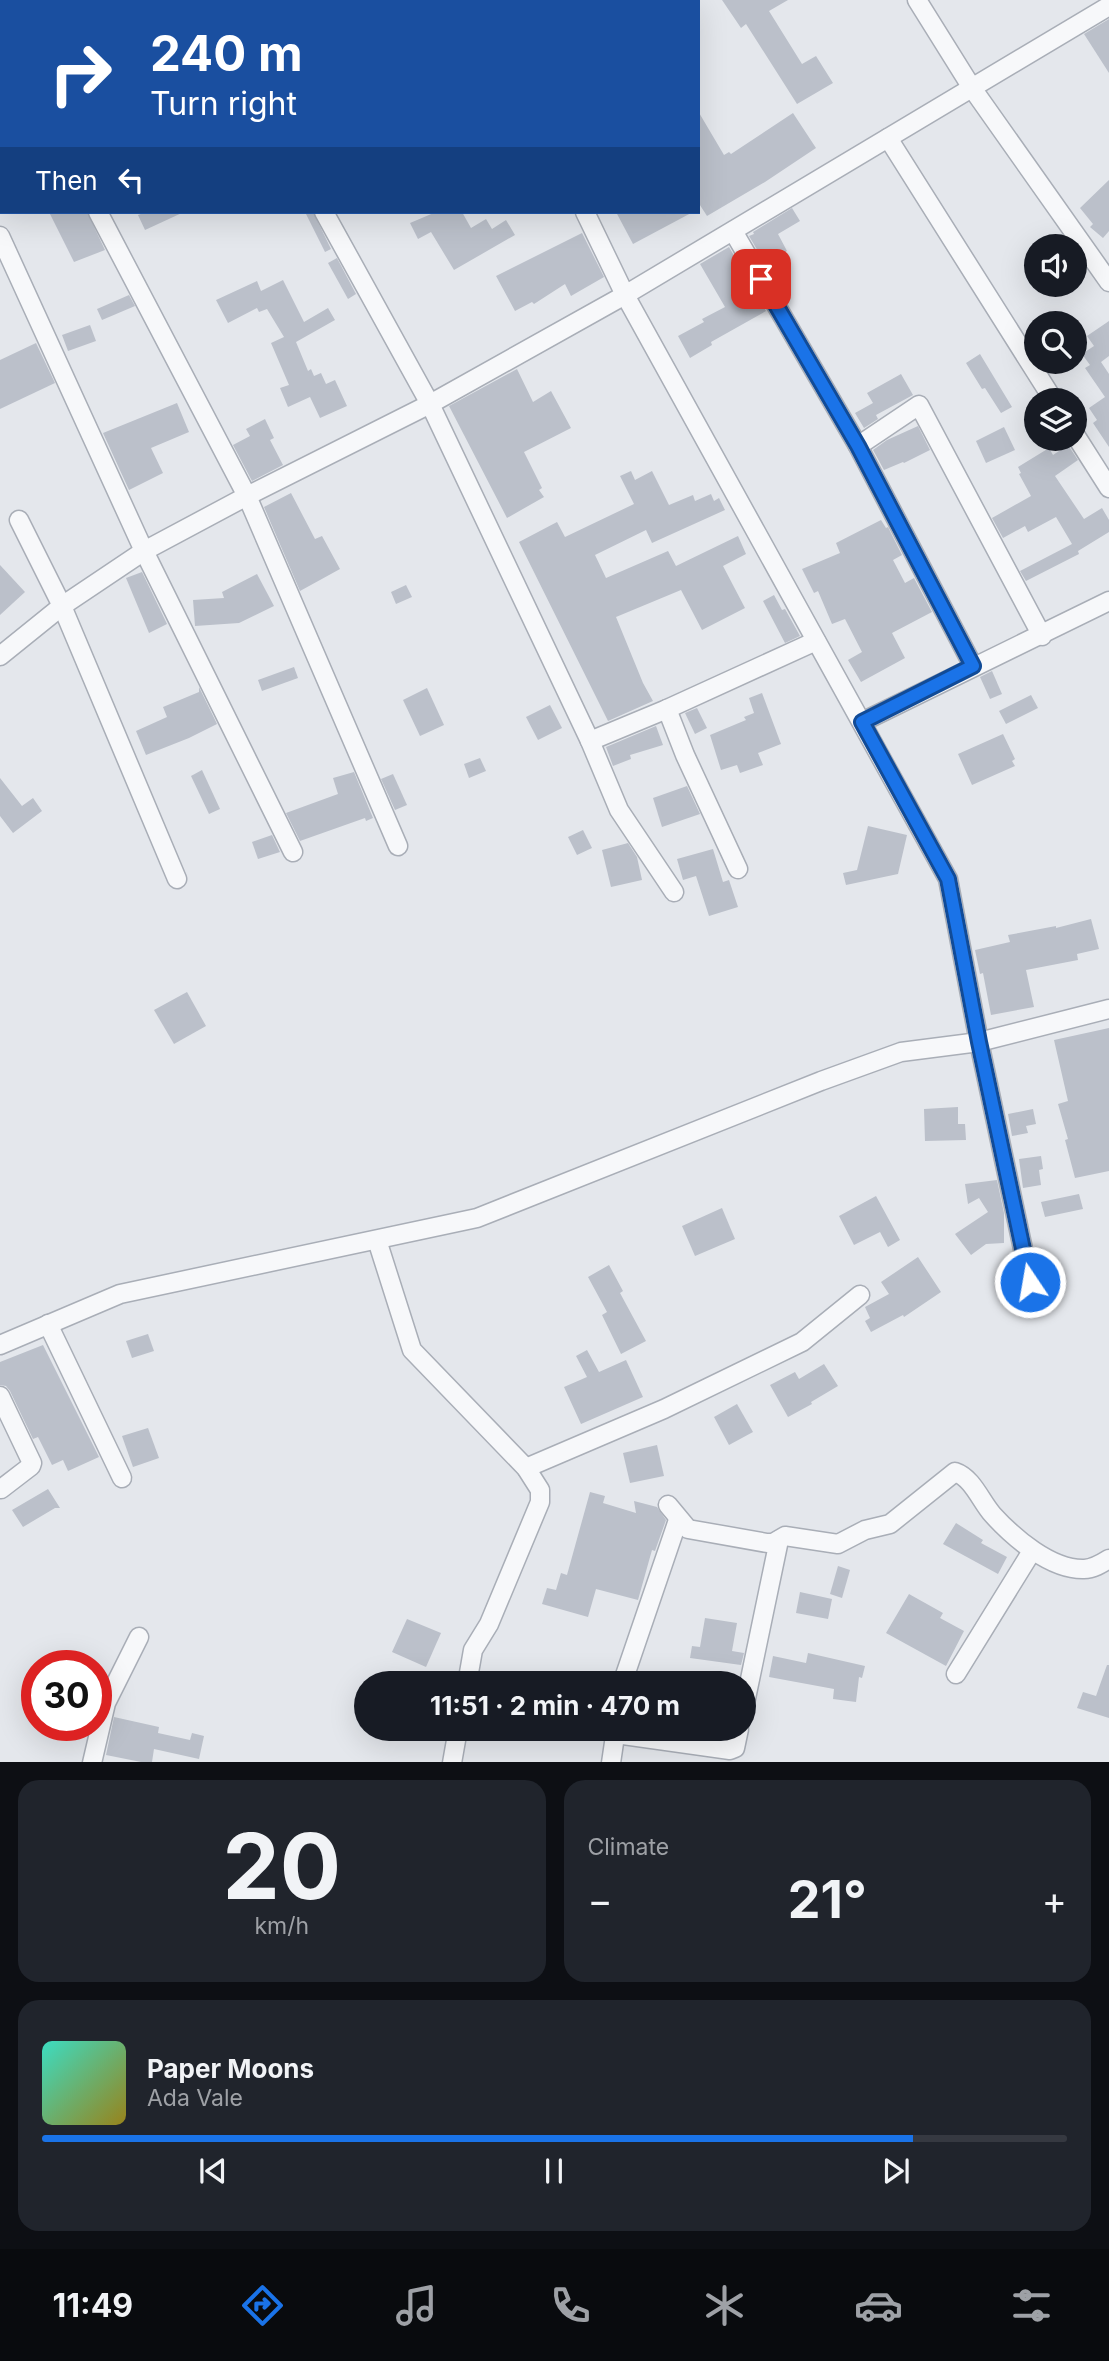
<!DOCTYPE html>
<html lang="en">
<head>
<meta charset="utf-8">
<style>
  :root { --surface:#171b24; --page:#20242c; --text:#f1f3f6; --muted:#9ea1a6; --line:#363941; --accent:#1a73e8 }
  body { margin:0; font-family:Inter,sans-serif; background:var(--page); color:var(--text); height:100vh; display:flex; flex-direction:column; font-size:26px; white-space:nowrap }
  * { box-sizing:border-box; margin:0 }
  p { font-size:23px; color:var(--muted) }
  .icon { flex:none; width:38px; height:38px; fill:none; stroke:currentColor; stroke-width:2; stroke-linecap:round; stroke-linejoin:round }
  .map { position:relative; height:1762px; overflow:hidden }
  .panel { display:flex; flex-direction:column; gap:18px; padding:18px; background:#0d0f14; flex:1 }
  .panel>* { flex:none }
  .banner { position:absolute; left:0px; top:0px; width:700px; height:214px; box-shadow:0 7px 28px #0002; background:#1a4fa0; color:#fff; overflow:hidden }
  .tools { position:absolute; left:1024px; top:234px; display:grid; gap:14px }
  .tools a { display:grid; place-items:center; width:63px; height:63px; border-radius:50%; background:var(--surface); box-shadow:0 7px 28px #0002; font-size:35px }
  .speed { position:absolute; left:21px; top:1650px; display:flex; gap:14px; font-size:35px; font-weight:700; text-align:center }
  .speed>* { display:grid; place-content:center; width:91px; height:91px; border-radius:50%; background:var(--surface); box-shadow:0 7px 28px #0002; line-height:1 }
  .speed .limit { border:10px solid #d22; background:#fff; color:#111 }
  .pin { position:absolute; display:grid; place-items:center; width:60px; height:60px; color:#fff; margin:-30px; border-radius:14px; box-shadow:0 4px 10px #0006 }
  .me { position:absolute; width:77px; margin:-38px; rotate:348deg; stroke-linejoin:round; filter:drop-shadow(0 0 5px #0008) }
  .turn { display:flex; align-items:center; gap:24px; height:147px; padding:0 35px; font-size:32px }
  .turn .icon { width:91px; height:91px; stroke-width:2.5 }
  .turn b { display:block; font-size:49px; line-height:60px }
  .then { display:flex; align-items:center; height:66px; padding:0 35px; background:#0003; gap:14px; font-size:26px }
  .big { font-size:52px; font-weight:700; line-height:1.1 }
  .panel .card { flex:1; display:flex; flex-direction:column; justify-content:center; gap:10px; min-width:0; padding:0 24px; border-radius:21px; background:var(--page) }
  .panel .dial { align-items:center; gap:0 }
  .dial b { font-size:91px; line-height:1 }
  .song { display:flex; align-items:center; gap:21px }
  .cover { width:84px; height:84px; border-radius:10px; background:linear-gradient(135deg,hsl(170 70% 55%),hsl(50 70% 35%)) }
  .played { height:7px; border-radius:4px; background:linear-gradient(90deg,var(--accent) 85%,var(--line) 85%) }
  .keys { display:flex; justify-content:space-around; direction:ltr }
  .heat { display:flex; justify-content:space-between; align-items:center; font-size:38px; direction:ltr }
  .panel .tiles { flex:1; display:grid; gap:18px; grid-template-columns:1fr 1fr }
  .card:last-child { grid-column:span 2 }
  .trip { position:absolute; left:354px; top:1671px; width:402px; height:70px; border-radius:35px; background:var(--surface); box-shadow:0 7px 28px #0002; font-weight:700; line-height:70px; text-align:center }
  .tab-bar { display:flex; height:112px; justify-content:space-around; align-items:center; background:#090b0e; color:var(--muted) }
  .tab-bar .icon { width:49px; height:49px }
  .tab-bar .selected { color:var(--accent) }
  .tab-bar b { font-size:32px; color:var(--text) }
  .map>svg:first-child { display:block }
  .building { fill:#bbc0ca }
  .lines { fill:none; stroke-linecap:round; stroke-linejoin:round }
  .minor-casing { stroke:#a9aeb7; stroke-width:21 }
  .minor { stroke:#f7f8fa; stroke-width:18 }
  .route-casing { stroke:#114b97; stroke-width:18 }
  .route { stroke:#1a73e8; stroke-width:12 }
</style>
</head>
<body>
<div class="map">
<svg width="1109" height="1763" viewBox="0 0 1109 1763">
  <rect width="100%" height="100%" fill="#e4e7ec"/>
  <g class="building">
    <polygon points="722,0 788,0 769,11 802,64 816,56 833,83 797,104 746,24 741,28"/>
    <polygon points="1109,19 1109,73 1084,34"/>
    <polygon points="698,111 724,155 729,152 731,154 793,113 816,148 765,182 707,216 698,202"/>
    <polygon points="1109,180 1109,231 1103,238 1090,227 1093,224 1080,208"/>
    <polygon points="792,208 800,221 778,234 787,251 765,263 749,236 754,234 753,232"/>
    <polygon points="49,212 87,212 105,250 74,262"/>
    <polygon points="146,212 184,212 145,230 138,215"/>
    <polygon points="305,212 313,212 331,249 325,252"/>
    <polygon points="436,212 462,212 471,228 486,219 492,229 506,220 515,235 454,270 431,232 418,239 410,223"/>
    <polygon points="616,212 693,212 633,244"/>
    <polygon points="582,233 604,277 571,296 565,284 534,304 532,302 515,311 496,276"/>
    <polygon points="729,247 766,311 711,342 712,345 690,358 678,336 704,322 702,319 725,307 700,264"/>
    <polygon points="337,258 356,294 348,299 328,263"/>
    <polygon points="283,280 304,322 328,308 335,320 296,342 308,371 311,369 314,376 321,373 326,384 335,380 347,406 320,418 310,397 288,407 280,388 289,385 271,343 284,337 267,309 259,312 257,308 228,323 216,300 257,281 261,291"/>
    <polygon points="129,295 135,306 102,320 97,309"/>
    <polygon points="1109,321 1109,356 1101,362 1109,374 1109,447 1093,423 1097,420 1089,408 1105,397 1085,368 1090,365 1082,354 1094,346 1087,336"/>
    <polygon points="90,325 96,341 68,351 62,335"/>
    <polygon points="36,343 55,383 0,409 0,360"/>
    <polygon points="980,354 1012,407 1001,413 985,388 982,389 966,363"/>
    <polygon points="517,369 533,402 551,391 571,428 524,452 542,488 539,490 544,497 507,518 449,406"/>
    <polygon points="901,374 913,395 876,415 878,419 864,428 855,413 873,403 867,393"/>
    <polygon points="177,403 189,432 151,448 163,473 129,490 103,433"/>
    <polygon points="265,419 274,438 270,440 283,465 252,481 233,445 250,436 246,429"/>
    <polygon points="918,426 930,450 904,463 903,462 884,470 873,450 887,440"/>
    <polygon points="1004,427 1015,450 986,463 976,441"/>
    <polygon points="1068,445 1078,460 1055,476 1084,519 1102,508 1109,520 1109,532 1078,551 1079,554 1026,581 1020,571 1072,544 1056,517 1028,532 1025,526 1003,538 992,518 1031,496 1019,474 1021,473 1018,467 1049,448 1053,455"/>
    <polygon points="631,471 635,480 652,471 669,505 693,495 695,501 711,494 714,501 719,498 725,510 652,543 646,530 595,555 606,578 668,551 676,566 738,536 746,554 723,566 745,608 702,630 681,590 616,617 643,683 653,701 608,721 519,542 557,522 565,537 634,504 620,476"/>
    <polygon points="291,493 315,539 322,536 340,569 300,591 264,507"/>
    <polygon points="881,520 886,528 888,527 902,555 893,560 905,583 914,578 932,612 892,633 905,658 861,682 848,660 862,652 845,619 832,624 818,591 814,593 802,569 840,553 836,543"/>
    <polygon points="0,565 25,592 0,615"/>
    <polygon points="142,572 167,624 149,633 126,578"/>
    <polygon points="257,574 274,606 239,623 195,626 193,600 224,598 222,592"/>
    <polygon points="406,585 412,597 396,604 391,592"/>
    <polygon points="774,595 782,610 785,609 800,636 785,643 763,601"/>
    <polygon points="294,667 298,678 262,691 258,680"/>
    <polygon points="992,671 1002,694 990,699 980,677"/>
    <polygon points="199,687 217,724 189,738 146,755 136,731 167,717 163,707 199,692"/>
    <polygon points="427,688 444,725 420,736 403,700"/>
    <polygon points="762,693 781,744 758,753 763,765 740,773 737,765 721,770 710,735 746,720 744,717 754,713 749,698"/>
    <polygon points="1031,695 1038,708 1006,724 999,711"/>
    <polygon points="550,705 562,728 538,740 526,717"/>
    <polygon points="697,708 707,728 695,734 685,713"/>
    <polygon points="656,726 663,745 630,755 631,759 613,766 606,747"/>
    <polygon points="1003,734 1015,759 1012,761 1015,766 972,785 958,754"/>
    <polygon points="480,758 486,771 469,778 464,764"/>
    <polygon points="202,770 220,809 209,814 191,776"/>
    <polygon points="354,772 373,818 366,821 365,818 300,841 286,813 338,794 333,778"/>
    <polygon points="393,774 407,805 395,810 381,779"/>
    <polygon points="0,778 22,806 33,798 42,811 13,833 0,816"/>
    <polygon points="687,786 700,814 662,827 653,798"/>
    <polygon points="868,826 907,835 898,874 846,885 843,873 857,870"/>
    <polygon points="583,830 592,848 577,855 568,837"/>
    <polygon points="272,835 280,852 258,859 252,842"/>
    <polygon points="628,843 637,857 642,880 611,887 602,850"/>
    <polygon points="713,849 723,882 729,880 738,907 709,916 696,876 683,880 677,859"/>
    <polygon points="1091,919 1099,949 1077,954 1078,960 1026,970 1034,1007 991,1015 983,973 980,974 975,950 1010,942 1008,935 1056,926 1056,928"/>
    <polygon points="187,992 206,1026 174,1044 154,1010"/>
    <polygon points="1109,1028 1109,1171 1075,1178 1065,1140 1068,1139 1058,1104 1068,1101 1054,1040"/>
    <polygon points="958,1107 958,1124 965,1124 966,1140 925,1141 924,1109"/>
    <polygon points="1033,1109 1036,1124 1026,1126 1028,1133 1012,1136 1008,1114"/>
    <polygon points="1041,1156 1043,1169 1039,1170 1041,1185 1023,1188 1019,1159"/>
    <polygon points="997,1180 1004,1213 1004,1243 986,1244 971,1255 955,1234 988,1212 979,1198 968,1204 965,1184"/>
    <polygon points="1079,1194 1083,1209 1045,1217 1041,1202"/>
    <polygon points="876,1196 900,1240 888,1247 880,1232 854,1245 839,1216"/>
    <polygon points="722,1208 735,1239 695,1256 682,1226"/>
    <polygon points="918,1257 941,1292 904,1317 903,1315 871,1332 865,1321 870,1318 865,1307 889,1294 881,1282"/>
    <polygon points="609,1265 623,1291 620,1293 646,1341 621,1354 602,1315 607,1312 588,1277"/>
    <polygon points="148,1334 154,1351 132,1358 126,1341"/>
    <polygon points="43,1345 99,1457 68,1471 63,1460 52,1465 38,1437 33,1439 10,1391 6,1386 0,1385 0,1362"/>
    <polygon points="587,1350 599,1372 626,1360 643,1397 581,1424 564,1387 587,1377 576,1356"/>
    <polygon points="824,1364 838,1386 811,1402 812,1404 788,1417 770,1385 795,1372 799,1379"/>
    <polygon points="737,1404 753,1432 729,1445 714,1417"/>
    <polygon points="148,1428 159,1458 133,1467 122,1436"/>
    <polygon points="657,1445 664,1476 630,1483 623,1453"/>
    <polygon points="48,1489 60,1508 55,1508 23,1527 12,1510"/>
    <polygon points="590,1492 605,1496 603,1503 636,1513 634,1501 657,1507 666,1520 655,1551 652,1550 638,1600 596,1589 588,1617 542,1604 547,1588 556,1590 561,1573 567,1575"/>
    <polygon points="956,1523 983,1540 981,1543 1007,1557 998,1574 943,1544"/>
    <polygon points="838,1566 850,1570 842,1598 830,1594"/>
    <polygon points="800,1592 832,1599 828,1619 796,1613"/>
    <polygon points="909,1594 943,1613 940,1618 964,1631 946,1666 886,1633"/>
    <polygon points="705,1618 737,1623 732,1651 744,1653 741,1665 690,1658 692,1646 700,1647"/>
    <polygon points="407,1619 441,1633 426,1667 392,1652"/>
    <polygon points="808,1653 865,1666 862,1678 859,1677 856,1702 833,1699 834,1689 769,1677 773,1656 806,1663"/>
    <polygon points="1107,1665 1109,1665 1109,1718 1077,1708 1083,1692 1096,1696"/>
    <polygon points="114,1717 159,1727 158,1733 190,1740 192,1733 204,1736 199,1759 154,1749 152,1762 141,1762 106,1755"/>
  </g>
  <g class="lines">
    <g class="minor-casing">
      <g id="minor">
        <polyline points="471,0 473,2"/>
        <polyline points="917,0 972,88 1109,282"/>
        <polyline points="888,138 1054,401"/>
        <polyline points="98,212 247,496 398,846"/>
        <polyline points="324,212 430,404 590,741 619,810 674,892"/>
        <polyline points="585,212 625,295 948,879 979,1042 1030,1282"/>
        <polyline points="733,231 858,446 973,666"/>
        <polyline points="0,236 144,551 293,852"/>
        <polyline points="1074,433 1109,488"/>
        <polyline points="858,446 919,405 1042,636"/>
        <polyline points="19,520 62,606 177,879"/>
        <polyline points="0,656 62,606 144,551 247,496 430,404 625,295 1109,6"/>
        <polyline points="667,709 685,755 738,869"/>
        <polyline points="862,722 1109,601"/>
        <polyline points="590,741 667,709 816,641"/>
        <polyline points="377,1240 412,1350 526,1468 540,1490 540,1502 489,1624 473,1650 467,1684"/>
        <polyline points="48,1324 122,1478"/>
        <polyline points="0,1345 120,1294 477,1218 821,1081 901,1052 979,1042 1109,1009"/>
        <polyline points="0,1396 32,1463 31,1466 1,1489"/>
        <polyline points="526,1468 664,1409 802,1342 860,1295"/>
        <path d="M668 1505 688 1529 767 1543H773L785 1536 838 1544 865 1530 890 1524 955 1472C973 1478 981 1502 993 1515 1014 1538 1051 1570 1084 1569 1093 1569 1101 1564 1109 1559"/>
        <polyline points="956,1674 1032,1551"/>
        <polyline points="622,1684 678,1520"/>
        <polyline points="744,1708 779,1540"/>
        <polyline points="616,1734 730,1750 735,1748 739,1729"/>
        <polyline points="92,1763 106,1703 139,1637"/>
        <polyline points="452,1763 458,1729"/>
        <polyline points="611,1763 616,1729"/>
      </g>
    </g>
    <use href="#minor" class="minor"/>
  </g>
  <g class="lines">
    <g class="route-casing">
      <polyline id="route" points="761,279 858,446 973,666 862,722 948,879 979,1042 1030,1282"/>
    </g>
    <use href="#route" class="route"/>
  </g>
</svg>
<div class="tools">
<a><svg class="icon" aria-label="sound" viewBox="0 0 24 24"><path d="M4 9h4l5-4v14l-5-4H4zM17 9q2 3 0 6"/></svg></a>
<a><svg class="icon" aria-label="search" viewBox="0 0 24 24"><circle cx="10" cy="10" r="6"/><path d="M15 15l6 6"/></svg></a>
<a><svg class="icon" aria-label="layers" viewBox="0 0 24 24"><path d="M12 4l9 5-9 5-9-5zM3 14l9 5 9-5"/></svg></a>
</div>
<div class="speed"><div class="limit">30</div></div>
<div class="pin" style="left:761px;top:279px;background:#d93025"><svg class="icon" aria-label="arrive" viewBox="0 0 24 24"><path d="M6 21V4h12l-3 4 3 4H6"/></svg></div>
<svg class="me" style="left:1030px;top:1282px" viewBox="-20 -20 40 40"><circle r="17" fill="#1a73e8" stroke="#fff" stroke-width="3"/><path d="M0-11L8 9 0 5-8 9z" fill="#fff"/></svg>
<div class="trip">11:51 · 2 min · 470 m</div>
<div class="banner">
<div class="turn"><svg class="icon" aria-label="right" viewBox="0 0 24 24"><path d="M7 20v-9h11M14 6l5 5-5 5"/></svg><div><b>240 m</b>Turn right</div></div>
<div class="then">Then<svg class="icon" aria-label="left" viewBox="0 0 24 24"><path d="M17 20v-9H6M10 6l-5 5 5 5"/></svg></div>
</div>
</div>
<section class="panel">
<div class="tiles">
<div class="card dial"><b>20</b><p>km/h</p></div>
<div class="card"><p>Climate</p>
<div class="heat"><a>−</a><b class="big">21°</b><a>+</a></div>
</div>
<div class="card">
<div class="song"><i class="cover"></i><div><b>Paper Moons</b><p>Ada Vale</p></div></div>
<div class="played"></div>
<div class="keys"><svg class="icon" aria-label="previous" viewBox="0 0 24 24"><path d="M18 5L8 12l10 7zM5 5v14"/></svg><svg class="icon" aria-label="pause" viewBox="0 0 24 24"><path d="M8 5v14M16 5v14"/></svg><svg class="icon" aria-label="next" viewBox="0 0 24 24"><path d="M6 5l10 7-10 7zM19 5v14"/></svg></div>
</div>
</div>
</section>
<nav class="tab-bar">
<b>11:49</b>
<svg class="icon selected" aria-label="directions" viewBox="0 0 24 24"><path d="M12 3l9 9-9 9-9-9zM9 14v-3h6M13 9l2 2-2 2"/></svg>
<svg class="icon" aria-label="music" viewBox="0 0 24 24"><path d="M9 18V5l10-2v13"/><circle cx="6" cy="18" r="3"/><circle cx="16" cy="16" r="3"/></svg>
<svg class="icon" aria-label="phone" viewBox="0 0 24 24"><path d="M5 4h4l2 5-3 2q2 4 5 5l2-3 5 2v4C11 20 4 13 5 4z"/></svg>
<svg class="icon" aria-label="climate" viewBox="0 0 24 24"><path d="M12 3v18M4 7l16 10M4 17L20 7"/></svg>
<svg class="icon" aria-label="car" viewBox="0 0 24 24"><path d="M5 17H2v-5l4-1 3-4h7l3 4 3 1v5h-3M9 17h6M6 11h13"/><circle cx="7" cy="17" r="2"/><circle cx="17" cy="17" r="2"/></svg>
<svg class="icon" aria-label="filters" viewBox="0 0 24 24"><path d="M4 7h16M4 17h16"/><circle cx="9" cy="7" r="2"/><circle cx="15" cy="17" r="2"/></svg>
</nav>
</body>
</html>
